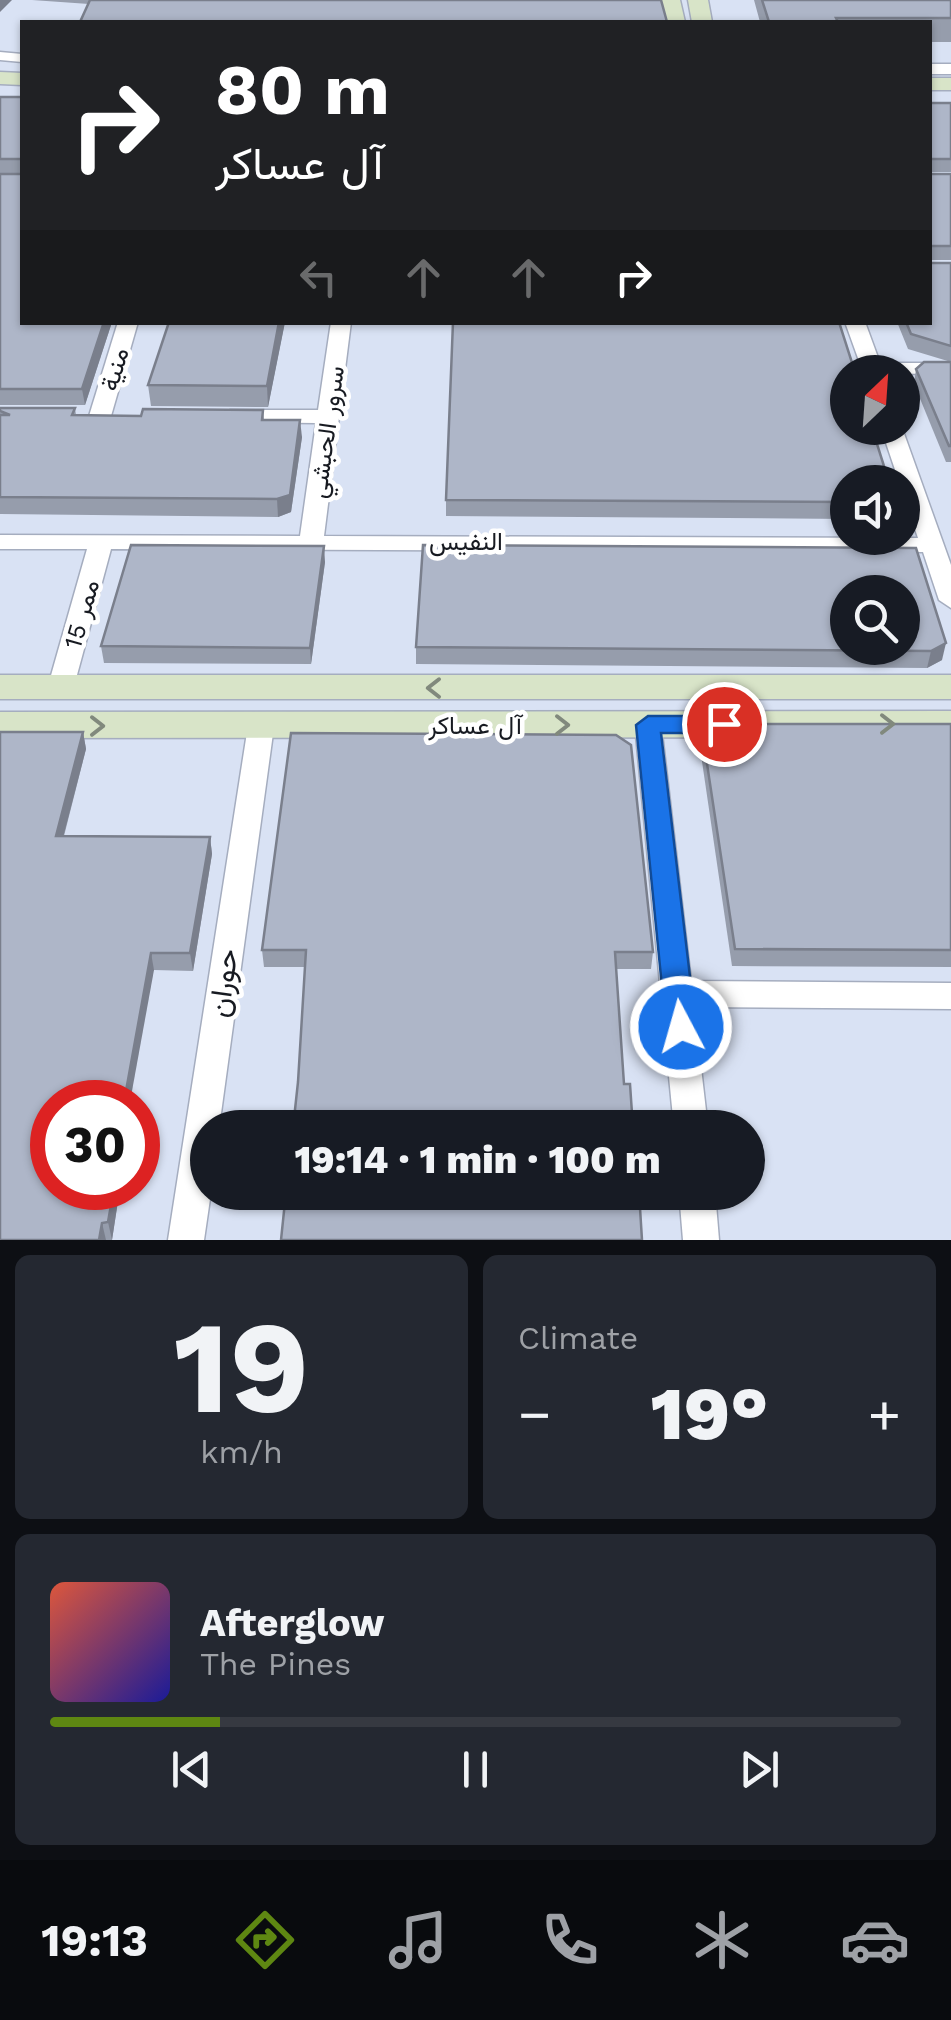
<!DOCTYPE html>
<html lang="en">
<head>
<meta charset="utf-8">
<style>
  :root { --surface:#171b24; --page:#242831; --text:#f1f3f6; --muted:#9ea1a6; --line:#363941; --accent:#5e8712 }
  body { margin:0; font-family:"Work Sans",Vazirmatn,sans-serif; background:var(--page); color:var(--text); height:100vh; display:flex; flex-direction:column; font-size:38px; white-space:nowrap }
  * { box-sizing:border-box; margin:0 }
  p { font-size:32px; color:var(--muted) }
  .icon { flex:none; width:55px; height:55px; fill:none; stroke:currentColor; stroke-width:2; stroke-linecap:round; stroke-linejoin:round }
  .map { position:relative; height:1240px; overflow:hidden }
  .sheet { display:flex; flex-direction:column; gap:15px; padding:15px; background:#0d0f14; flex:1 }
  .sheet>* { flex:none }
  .hud { position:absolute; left:20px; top:20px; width:912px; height:305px; border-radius:0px; box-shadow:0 2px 8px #0004; background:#202124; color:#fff; overflow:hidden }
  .needle { width:65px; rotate:25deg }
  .fabs { position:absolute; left:830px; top:355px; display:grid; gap:20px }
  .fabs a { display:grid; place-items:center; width:90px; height:90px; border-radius:50%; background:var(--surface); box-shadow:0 2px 8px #0004; font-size:50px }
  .speed { position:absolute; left:30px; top:1080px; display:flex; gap:20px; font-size:50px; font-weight:700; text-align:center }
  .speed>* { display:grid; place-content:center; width:130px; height:130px; border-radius:50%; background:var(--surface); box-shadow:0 2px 8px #0004; line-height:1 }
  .speed .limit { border:15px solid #d22; background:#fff; color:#111 }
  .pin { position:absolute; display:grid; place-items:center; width:85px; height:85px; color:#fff; margin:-42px; border:5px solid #fff; border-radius:50%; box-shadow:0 2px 10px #0007 }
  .me { position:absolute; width:110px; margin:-55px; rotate:354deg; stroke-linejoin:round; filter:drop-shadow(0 0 8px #0008) }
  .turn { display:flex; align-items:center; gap:35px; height:210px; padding:0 30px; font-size:45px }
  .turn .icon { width:130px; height:130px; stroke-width:2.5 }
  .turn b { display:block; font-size:70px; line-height:85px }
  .lanes { display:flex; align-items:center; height:95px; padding:0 30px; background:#0003; justify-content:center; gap:50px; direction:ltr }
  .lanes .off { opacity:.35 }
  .big { font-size:75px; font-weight:800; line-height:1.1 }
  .sheet .widget { flex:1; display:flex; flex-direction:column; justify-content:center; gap:15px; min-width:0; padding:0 35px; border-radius:15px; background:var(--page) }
  .sheet .dial { align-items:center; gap:0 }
  .dial b { font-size:130px; line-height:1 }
  .song { display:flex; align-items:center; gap:30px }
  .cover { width:120px; height:120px; border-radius:15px; background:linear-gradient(135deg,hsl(10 70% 55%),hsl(240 70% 35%)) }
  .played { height:10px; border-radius:5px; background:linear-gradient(90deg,var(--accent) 20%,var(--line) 20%) }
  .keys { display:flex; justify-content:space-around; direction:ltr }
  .heat { display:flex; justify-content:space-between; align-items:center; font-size:55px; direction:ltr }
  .sheet .tiles { flex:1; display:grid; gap:15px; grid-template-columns:1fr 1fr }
  .widget:last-child { grid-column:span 2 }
  .trip { position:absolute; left:190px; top:1110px; width:575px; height:100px; border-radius:50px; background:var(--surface); box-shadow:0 2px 8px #0004; font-weight:800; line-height:100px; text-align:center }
  .tab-bar { display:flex; height:160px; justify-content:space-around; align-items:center; background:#090b0e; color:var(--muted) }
  .tab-bar .icon { width:70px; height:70px }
  .tab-bar .active { color:var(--accent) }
  .tab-bar b { font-size:45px; color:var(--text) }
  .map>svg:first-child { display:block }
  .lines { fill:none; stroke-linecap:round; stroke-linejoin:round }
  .street-casing { stroke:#a5adbf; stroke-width:3 }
  .secondary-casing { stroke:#a5adbf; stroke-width:3 }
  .street { fill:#fff; fill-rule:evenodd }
  .secondary { fill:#d8e4c8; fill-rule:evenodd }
  .wall { fill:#969dac }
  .shaded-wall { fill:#7a7f8c }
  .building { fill:#aeb6c8; stroke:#7a7f8c; stroke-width:2.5; fill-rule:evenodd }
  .oneway { stroke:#81897d }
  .route { fill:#1a73e8; stroke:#114b97; stroke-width:2.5 }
  .labels { text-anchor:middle; stroke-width:9; stroke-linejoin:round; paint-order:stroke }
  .street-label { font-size:25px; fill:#171a21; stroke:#fff }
  .near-street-label { font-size:30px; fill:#171a21; stroke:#fff }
</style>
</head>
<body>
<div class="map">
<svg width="951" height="1240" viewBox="0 0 951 1240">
  <rect width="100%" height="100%" fill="#d9e2f4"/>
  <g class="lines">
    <g class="street-casing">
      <g id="street">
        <polygon points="0,52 22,54 22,62 0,60"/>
        <rect x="930" y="64" width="21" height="10"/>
        <polygon points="118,322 138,322 111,416 100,422 89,416"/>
        <polygon points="331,322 351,322 324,536 918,538 881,428 902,428 951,565 951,608 939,600 923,552 111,549 74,686 70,692 52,692 48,686 87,549 0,549 0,535 300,536 316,423 230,422 219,416 230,410 318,410"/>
        <polygon points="845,322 865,322 880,363 951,363 951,375 863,372"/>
        <polygon points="648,716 658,719 661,725 691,981 951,983 951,1009 694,1007 708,1128 674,1128 635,725 638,719"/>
        <polygon points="261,717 271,720 274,726 219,1128 208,1128 208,1192 211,1192 204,1240 168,1240 248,726 251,720"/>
        <polygon points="679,1192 715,1192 719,1240 683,1240"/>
      </g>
    </g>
    <g class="secondary-casing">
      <g id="secondary">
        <polygon points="660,0 680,0 685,22 665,22"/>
        <polygon points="688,0 708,0 712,22 692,22"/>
        <polygon points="0,72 22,73 22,85 0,84"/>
        <rect x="930" y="78" width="21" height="12"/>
        <rect x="0" y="675" width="951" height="24"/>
        <polygon points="951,711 951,737 0,738 0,712"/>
      </g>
    </g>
    <use href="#street" class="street"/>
    <use href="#secondary" class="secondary"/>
  </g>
  <g class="wall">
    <polygon points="32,0 661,0 89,4"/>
    <polygon points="754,0 951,0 951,42 930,42 930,22 760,22"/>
    <polygon points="0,97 112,322 85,405 0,405"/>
    <rect x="930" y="103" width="21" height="69"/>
    <polygon points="930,174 951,174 951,260 930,260 930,263 951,263 951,362 908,349 897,322 930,322"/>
    <polygon points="169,322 285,322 268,407 151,406 148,385"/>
    <polygon points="951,362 951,462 946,462 914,384 916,369"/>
    <polygon points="0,408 75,408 76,415 141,416 263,410 264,420 302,437 291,512 278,517 0,514"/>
    <polygon points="848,482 848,519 446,516 446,500"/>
    <polygon points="916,548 942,660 927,668 416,664 416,647"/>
    <polygon points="325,562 311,664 104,663 101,646"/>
    <polygon points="701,724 951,724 951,967 732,966 699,741"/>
    <polygon points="0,732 83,732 86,749 64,836 210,837 212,854 193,971 154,970 52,1102 120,1188 112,1240 0,1240"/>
    <polygon points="262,950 653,952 651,969 616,969 298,1082 305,967 264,967"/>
  </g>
  <g class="shaded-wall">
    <polygon points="0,0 12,0 0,12"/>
    <polygon points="104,322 112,322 85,405 82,389"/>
    <polygon points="279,322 285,322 268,407 267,386"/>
    <polygon points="300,420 302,437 291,512 278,517 277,499"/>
    <polygon points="324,546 325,562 311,664 310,648"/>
    <polygon points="946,643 942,660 927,668 931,651"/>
    <polygon points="83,732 86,749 59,853 56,836"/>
    <polygon points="210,837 212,854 193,971 190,953"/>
    <polygon points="151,953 154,970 130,1102 124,1102"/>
    <polygon points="114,1188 120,1188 112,1240 108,1222"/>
    <polygon points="102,1223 106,1240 99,1240"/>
  </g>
  <g class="building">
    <polygon points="90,0 661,0 667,22 80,22"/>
    <polygon points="762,0 951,0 951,18 836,18 838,22 769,22"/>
    <polygon points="0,97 22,97 22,322 104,322 82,389 0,389 0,174 22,174 22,159 0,159"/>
    <rect x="930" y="103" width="21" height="56"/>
    <rect x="930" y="174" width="21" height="72"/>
    <polygon points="930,254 930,263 951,263 951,346 911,334 906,322 930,322"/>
    <polygon points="169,322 279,322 267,386 148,385"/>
    <polygon points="453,322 839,322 855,372 848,372 848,428 872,428 889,482 848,482 848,502 446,500"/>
    <polygon points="924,362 951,362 951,446 949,446 916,369"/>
    <polygon points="0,408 75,408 72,415 141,416 143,409 263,410 262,420 300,420 290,495 277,499 0,497 0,415 10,415 0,411"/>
    <polygon points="131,545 324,546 310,648 101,646"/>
    <path d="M423 545 916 548 946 643 931 651 416 647ZM848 592H902V648H848Z"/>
    <polygon points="701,724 951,724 951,950 735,949"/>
    <polygon points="0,732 83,732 56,836 210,837 190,953 151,953 124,1102 52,1102 52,1188 114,1188 108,1222 102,1223 99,1240 0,1240"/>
    <polygon points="291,733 616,735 631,745 653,952 615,952 624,1084 630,1084 633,1128 293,1128 298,1082 306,950 262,950"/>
    <polygon points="286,1192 639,1192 642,1240 281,1240"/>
  </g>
  <defs><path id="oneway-chevron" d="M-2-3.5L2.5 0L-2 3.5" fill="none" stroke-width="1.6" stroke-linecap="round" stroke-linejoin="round" transform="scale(2.5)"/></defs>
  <g class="oneway">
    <use href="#oneway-chevron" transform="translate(434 688) rotate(180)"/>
    <use href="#oneway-chevron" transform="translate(887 724)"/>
    <use href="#oneway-chevron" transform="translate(562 725)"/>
    <use href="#oneway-chevron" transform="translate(97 726)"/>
  </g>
  <polygon class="route" points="648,716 724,716 736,724 724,733 661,733 696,1027 691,1036 681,1039 671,1036 666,1027 636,725"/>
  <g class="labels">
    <g class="street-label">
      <text transform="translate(114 369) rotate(-73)" y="9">منية</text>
      <text transform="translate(326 432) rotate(-82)" y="9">سرور الحبشي</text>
      <text x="466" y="550">النفيس</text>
      <text transform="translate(81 614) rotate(-74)" y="9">ممر 15</text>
      <text x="475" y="734">آل عساكر</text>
    </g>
    <g class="near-street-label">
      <text transform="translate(223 983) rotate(-82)" y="10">حوران</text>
    </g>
  </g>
</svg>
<div class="fabs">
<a><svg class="needle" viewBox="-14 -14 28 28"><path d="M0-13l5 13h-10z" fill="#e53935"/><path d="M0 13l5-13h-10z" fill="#9ea1a6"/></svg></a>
<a><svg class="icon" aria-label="sound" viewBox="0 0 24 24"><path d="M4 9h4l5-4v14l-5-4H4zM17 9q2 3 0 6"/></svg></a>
<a><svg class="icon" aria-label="search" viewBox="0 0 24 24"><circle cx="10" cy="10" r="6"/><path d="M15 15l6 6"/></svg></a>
</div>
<div class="speed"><div class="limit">30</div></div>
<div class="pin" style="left:724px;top:724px;background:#d93025"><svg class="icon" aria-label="arrive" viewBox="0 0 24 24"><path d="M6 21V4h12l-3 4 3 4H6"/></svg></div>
<svg class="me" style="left:681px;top:1027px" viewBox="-20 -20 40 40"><circle r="17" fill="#1a73e8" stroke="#fff" stroke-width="3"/><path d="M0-11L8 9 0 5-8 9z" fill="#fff"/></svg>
<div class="trip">19:14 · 1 min · 100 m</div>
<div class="hud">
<div class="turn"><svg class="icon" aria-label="right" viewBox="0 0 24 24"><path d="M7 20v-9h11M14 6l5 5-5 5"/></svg><div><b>80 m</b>آل عساكر</div></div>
<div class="lanes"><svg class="icon off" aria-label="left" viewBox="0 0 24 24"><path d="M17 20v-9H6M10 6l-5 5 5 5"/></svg><svg class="icon off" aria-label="ahead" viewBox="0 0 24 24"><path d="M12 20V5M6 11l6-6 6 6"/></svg><svg class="icon off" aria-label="ahead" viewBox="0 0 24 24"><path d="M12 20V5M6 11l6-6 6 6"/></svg><svg class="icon" aria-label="right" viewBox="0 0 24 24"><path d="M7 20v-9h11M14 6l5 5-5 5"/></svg></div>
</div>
</div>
<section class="sheet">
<div class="tiles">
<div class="widget dial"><b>19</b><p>km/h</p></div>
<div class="widget"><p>Climate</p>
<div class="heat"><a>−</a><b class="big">19°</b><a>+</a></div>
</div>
<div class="widget">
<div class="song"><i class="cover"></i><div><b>Afterglow</b><p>The Pines</p></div></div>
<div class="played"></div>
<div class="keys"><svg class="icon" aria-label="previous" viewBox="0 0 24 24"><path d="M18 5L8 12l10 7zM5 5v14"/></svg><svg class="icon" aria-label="pause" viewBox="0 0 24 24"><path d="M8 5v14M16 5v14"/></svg><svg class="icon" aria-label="next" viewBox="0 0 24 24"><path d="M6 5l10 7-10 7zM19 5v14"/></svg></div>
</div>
</div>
</section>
<nav class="tab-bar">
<b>19:13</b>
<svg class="icon active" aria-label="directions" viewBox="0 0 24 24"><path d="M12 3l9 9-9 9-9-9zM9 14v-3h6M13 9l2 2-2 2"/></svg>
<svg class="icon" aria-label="music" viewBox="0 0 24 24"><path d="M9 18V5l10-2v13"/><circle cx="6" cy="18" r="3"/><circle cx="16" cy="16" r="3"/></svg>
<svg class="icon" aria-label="phone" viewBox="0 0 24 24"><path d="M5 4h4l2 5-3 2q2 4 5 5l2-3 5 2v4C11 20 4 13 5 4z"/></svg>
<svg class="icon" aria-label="climate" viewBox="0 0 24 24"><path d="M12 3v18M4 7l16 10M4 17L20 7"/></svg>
<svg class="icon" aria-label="car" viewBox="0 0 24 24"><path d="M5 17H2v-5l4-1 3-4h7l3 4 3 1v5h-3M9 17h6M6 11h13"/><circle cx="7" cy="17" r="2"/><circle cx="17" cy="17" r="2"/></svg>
</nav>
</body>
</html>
